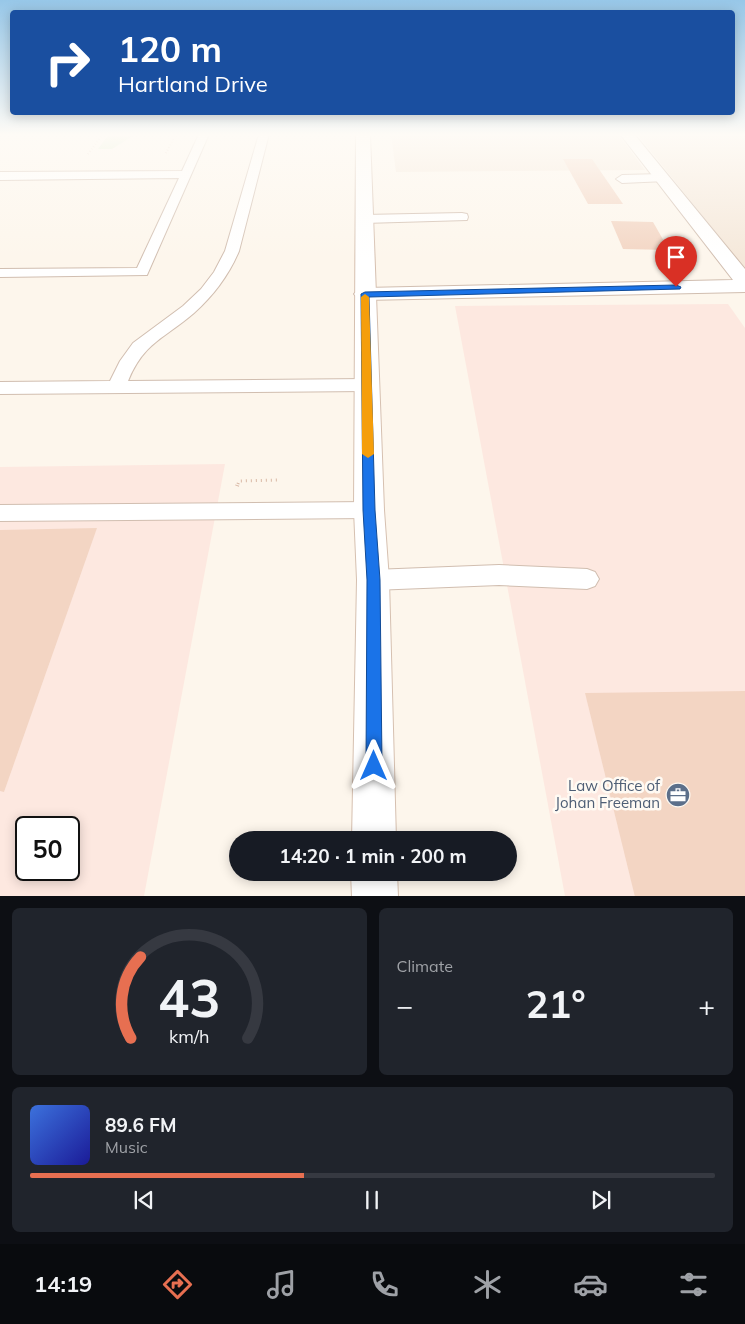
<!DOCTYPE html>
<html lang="en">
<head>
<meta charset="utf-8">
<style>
  :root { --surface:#171b24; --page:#20242c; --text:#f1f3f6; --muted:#9ea1a6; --line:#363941; --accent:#e76f51 }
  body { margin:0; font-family:Mulish,sans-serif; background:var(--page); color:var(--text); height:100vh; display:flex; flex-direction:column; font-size:19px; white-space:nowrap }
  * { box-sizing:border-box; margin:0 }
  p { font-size:16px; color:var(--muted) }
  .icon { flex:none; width:28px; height:28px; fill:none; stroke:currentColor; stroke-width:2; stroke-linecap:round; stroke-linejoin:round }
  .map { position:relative; height:896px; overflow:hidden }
  .side { display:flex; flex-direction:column; gap:12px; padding:12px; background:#0d0f14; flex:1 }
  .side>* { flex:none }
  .hud { position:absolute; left:10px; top:10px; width:725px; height:105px; border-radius:5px; box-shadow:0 2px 12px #0003; background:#1a4fa0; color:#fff; overflow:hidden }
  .speed { position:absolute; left:15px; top:816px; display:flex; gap:10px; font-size:25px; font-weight:700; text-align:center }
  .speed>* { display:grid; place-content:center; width:65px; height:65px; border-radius:50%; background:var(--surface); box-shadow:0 2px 12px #0003; line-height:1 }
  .speed .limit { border:2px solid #111; border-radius:8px; background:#fff; color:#111 }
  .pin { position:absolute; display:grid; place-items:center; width:42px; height:42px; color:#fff; margin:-51px -21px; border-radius:50% 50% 50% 0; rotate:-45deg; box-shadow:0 0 5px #0007 }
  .pin .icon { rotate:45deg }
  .me { position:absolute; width:55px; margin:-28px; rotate:0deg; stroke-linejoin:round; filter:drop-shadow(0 0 4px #0008) }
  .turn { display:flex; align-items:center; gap:18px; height:105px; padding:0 25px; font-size:22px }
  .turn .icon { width:65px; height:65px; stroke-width:2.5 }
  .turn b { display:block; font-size:35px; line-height:42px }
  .big { font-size:38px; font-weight:700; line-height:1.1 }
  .side .widget { flex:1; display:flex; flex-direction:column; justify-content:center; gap:8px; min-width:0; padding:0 18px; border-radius:8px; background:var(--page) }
  .side .dial { align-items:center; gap:0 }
  .dial svg { height:130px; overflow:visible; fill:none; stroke:var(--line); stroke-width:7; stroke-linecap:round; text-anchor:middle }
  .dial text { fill:var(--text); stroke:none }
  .song { display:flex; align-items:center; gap:15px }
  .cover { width:60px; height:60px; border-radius:8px; background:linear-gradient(135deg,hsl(220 70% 55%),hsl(240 70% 35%)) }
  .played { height:5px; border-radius:2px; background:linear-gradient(90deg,var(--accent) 40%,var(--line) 40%) }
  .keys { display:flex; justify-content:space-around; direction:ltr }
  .heat { display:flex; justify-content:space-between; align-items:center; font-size:28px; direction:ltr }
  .side .tiles { flex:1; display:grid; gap:12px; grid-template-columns:1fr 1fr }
  .widget:last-child { grid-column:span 2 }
  .trip { position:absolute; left:229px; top:831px; width:288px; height:50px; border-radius:25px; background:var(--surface); box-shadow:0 2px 12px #0003; font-weight:700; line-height:50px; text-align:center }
  .menu { display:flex; height:80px; justify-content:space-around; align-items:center; background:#090b0e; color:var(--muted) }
  .menu .icon { width:35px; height:35px }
  .menu .current { color:var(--accent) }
  .menu b { font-size:22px; color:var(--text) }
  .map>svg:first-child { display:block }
  .residential { fill:#f5e8da }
  .commercial { fill:#fde8e0; fill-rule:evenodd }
  .green { fill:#d8ecc9 }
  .building { fill:#f3d5c3 }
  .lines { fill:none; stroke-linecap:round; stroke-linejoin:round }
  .lane-casing { stroke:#d1beb0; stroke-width:2 }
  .street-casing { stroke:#d1beb0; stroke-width:2 }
  .secondary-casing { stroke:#d6c0b0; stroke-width:2 }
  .path-far2 { stroke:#d9b8a5; stroke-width:2; stroke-dasharray:0.5 2.5; stroke-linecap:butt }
  .path-far1 { stroke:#d9b8a5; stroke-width:3; stroke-dasharray:1 4; stroke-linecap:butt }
  .path { stroke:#d9b8a5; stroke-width:4; stroke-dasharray:1 4.5; stroke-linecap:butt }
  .lane { fill:#fff; fill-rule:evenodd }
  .street { fill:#fff; fill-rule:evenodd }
  .secondary { fill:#fff; fill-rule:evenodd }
  .route { fill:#1a73e8; stroke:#114b97 }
  .slow { fill:#f59e0b }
  .labels { text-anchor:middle; stroke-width:5; stroke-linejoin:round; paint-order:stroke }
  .near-service-label { font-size:15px; fill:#4e5e75; stroke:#fffaf3; text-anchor:end }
</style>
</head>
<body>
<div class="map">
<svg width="745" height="897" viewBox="0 0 745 897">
  <rect width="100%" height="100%" fill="#fdf6ec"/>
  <g class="residential">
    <polygon points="391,134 618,134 645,170 396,172"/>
    <polygon points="637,134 745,134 745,269"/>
  </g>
  <g class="commercial">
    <polygon points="728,304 745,328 745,896 565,896 455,306"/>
    <path d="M225 464 144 896H0V467ZM26 828H69V870H26Z"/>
  </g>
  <polygon class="green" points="109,134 136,134 112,149 98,149"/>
  <g class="building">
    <polygon points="563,159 592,159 623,204 588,204"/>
    <polygon points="611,221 653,222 669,250 623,249"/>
    <polygon points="97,528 4,792 0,791 0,530"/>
    <polygon points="745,691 745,897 635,897 585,693"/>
  </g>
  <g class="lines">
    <g class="lane-casing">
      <g id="lane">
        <polygon points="199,134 209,134 147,275 0,277 0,269 137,268 179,178 0,180 0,172 182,171"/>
        <path d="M259 134H269L239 251C229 275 213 296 194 313 164 339 144 342 128 381L367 379 373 381 376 385 373 389 367 391 0 394V382L110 381 120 361 133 343 183 306 201 289 214 272 225 251Z"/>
        <polygon points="662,174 668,178 666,181 622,183 616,179 622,175"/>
        <polygon points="462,213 467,214 468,217 467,220 364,223 357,219 364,215"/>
        <polygon points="369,502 377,504 380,510 377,516 369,518 0,521 0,505"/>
        <polygon points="499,565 587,569 595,572 599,579 595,586 587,589 499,585 373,590 365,587 361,580 365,573 373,570"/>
      </g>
    </g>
    <g class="street-casing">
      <polygon id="street" points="620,134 634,134 745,269 745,292 365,300 358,298 354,294 358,290 365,288 733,280"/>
    </g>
    <g class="secondary-casing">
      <g id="secondary">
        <polygon points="356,134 370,134 384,510 389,580 396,840 352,840 357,580 354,510"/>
        <polygon points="351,872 397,872 398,897 352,897"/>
      </g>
    </g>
    <g class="path-far2">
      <polyline points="166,153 176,134"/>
      <polyline points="88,154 103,134"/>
    </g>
    <polyline class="path-far1" points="238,484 239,481 280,480"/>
    <polyline class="path" points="237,486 238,483"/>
    <use href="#lane" class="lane"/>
    <use href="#street" class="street"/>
    <use href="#secondary" class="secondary"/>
  </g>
  <linearGradient id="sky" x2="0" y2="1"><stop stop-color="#97c7e8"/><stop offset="0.52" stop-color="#fefbf6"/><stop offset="1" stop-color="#fefbf6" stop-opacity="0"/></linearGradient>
  <rect width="745" height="259" fill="url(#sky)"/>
  <polygon class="route" points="676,285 681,287 680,289 369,297 375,510 380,580 382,766 380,772 374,774 368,772 366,766 367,580 363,510 361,294 365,292"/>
  <polygon class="slow" points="365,294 369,297 374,454 368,458 362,454 361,297"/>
  <defs>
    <g id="office-disc" transform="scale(1.25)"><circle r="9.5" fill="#5c6f8a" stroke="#fffaf3"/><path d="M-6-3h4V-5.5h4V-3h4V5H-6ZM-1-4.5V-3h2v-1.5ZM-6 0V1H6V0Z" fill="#fff"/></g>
  </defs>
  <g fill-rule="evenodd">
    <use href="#office-disc" x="678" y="795"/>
  </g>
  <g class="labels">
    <g class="near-service-label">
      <text x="660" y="791">Law Office of<tspan x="660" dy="17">Johan Freeman</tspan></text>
    </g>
  </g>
</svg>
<div class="speed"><div class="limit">50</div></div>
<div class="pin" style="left:676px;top:287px;background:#d93025"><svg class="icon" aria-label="arrive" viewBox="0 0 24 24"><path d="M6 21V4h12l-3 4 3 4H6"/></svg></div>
<svg class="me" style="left:374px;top:766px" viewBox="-20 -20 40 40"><path d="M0-17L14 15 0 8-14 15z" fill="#1a73e8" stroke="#fff" stroke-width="4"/></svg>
<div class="trip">14:20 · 1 min · 200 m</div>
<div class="hud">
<div class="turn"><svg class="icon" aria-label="right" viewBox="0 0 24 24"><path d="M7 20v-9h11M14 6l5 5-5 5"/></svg><div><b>120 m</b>Hartland Drive</div></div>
</div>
</div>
<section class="side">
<div class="tiles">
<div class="widget dial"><svg viewBox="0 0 100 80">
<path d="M14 69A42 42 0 1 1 86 69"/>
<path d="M14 69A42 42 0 0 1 20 19" stroke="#e76f51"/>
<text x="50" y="56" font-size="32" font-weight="700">43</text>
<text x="50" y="72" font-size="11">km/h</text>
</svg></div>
<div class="widget"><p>Climate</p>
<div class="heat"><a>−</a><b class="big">21°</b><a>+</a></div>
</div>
<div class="widget">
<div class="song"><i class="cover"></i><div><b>89.6 FM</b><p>Music</p></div></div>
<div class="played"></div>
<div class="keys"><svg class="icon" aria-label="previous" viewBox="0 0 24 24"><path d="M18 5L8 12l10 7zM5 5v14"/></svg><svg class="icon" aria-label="pause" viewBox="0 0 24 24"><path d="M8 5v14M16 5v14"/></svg><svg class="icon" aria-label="next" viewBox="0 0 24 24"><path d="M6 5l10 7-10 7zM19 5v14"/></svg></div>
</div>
</div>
</section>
<nav class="menu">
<b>14:19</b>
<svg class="icon current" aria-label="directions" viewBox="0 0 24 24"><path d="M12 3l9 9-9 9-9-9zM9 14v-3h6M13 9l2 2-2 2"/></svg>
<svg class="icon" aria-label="music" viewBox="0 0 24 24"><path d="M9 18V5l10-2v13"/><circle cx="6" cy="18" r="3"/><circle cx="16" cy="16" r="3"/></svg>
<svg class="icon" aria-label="phone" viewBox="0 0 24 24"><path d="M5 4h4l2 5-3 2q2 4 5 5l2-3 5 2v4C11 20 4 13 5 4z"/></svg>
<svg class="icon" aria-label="climate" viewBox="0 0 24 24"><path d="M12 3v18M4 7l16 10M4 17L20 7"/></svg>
<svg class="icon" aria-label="car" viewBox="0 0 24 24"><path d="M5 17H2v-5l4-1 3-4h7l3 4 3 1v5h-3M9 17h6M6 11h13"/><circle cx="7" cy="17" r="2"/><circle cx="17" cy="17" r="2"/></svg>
<svg class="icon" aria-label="filters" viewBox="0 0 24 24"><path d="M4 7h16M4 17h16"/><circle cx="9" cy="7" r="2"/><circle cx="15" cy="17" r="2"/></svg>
</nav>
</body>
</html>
